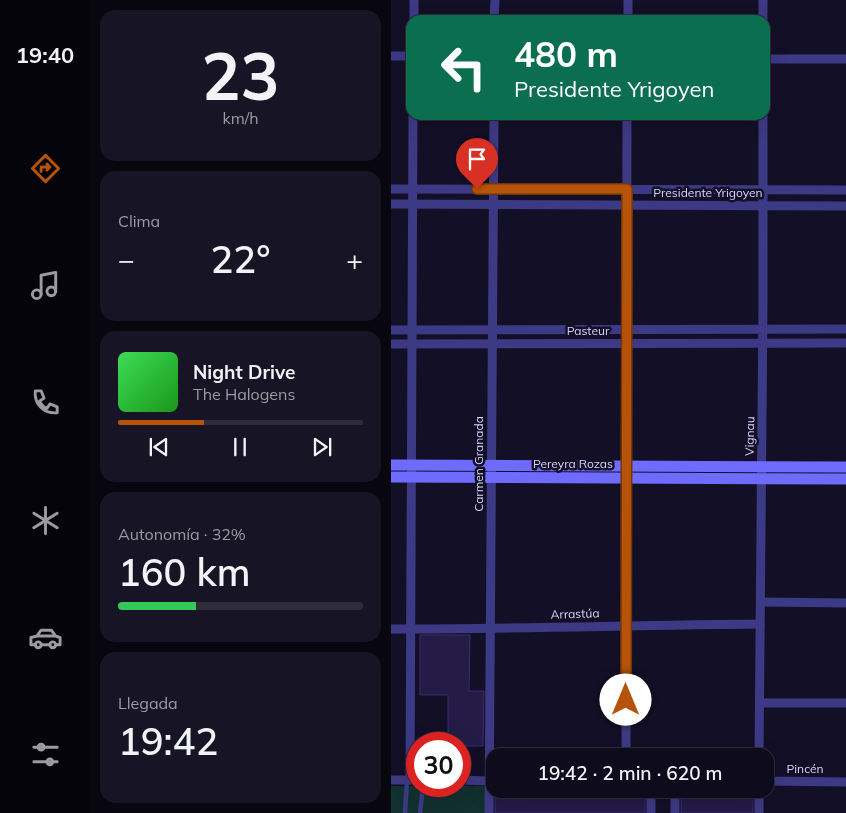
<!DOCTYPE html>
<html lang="es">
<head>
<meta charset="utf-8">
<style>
  :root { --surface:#0e0b1c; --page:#171425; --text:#f1f3f6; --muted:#9b9ba3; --line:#2e2b3b; --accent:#b45309 }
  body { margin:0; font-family:Mulish,sans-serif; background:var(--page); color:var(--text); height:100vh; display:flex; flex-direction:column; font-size:19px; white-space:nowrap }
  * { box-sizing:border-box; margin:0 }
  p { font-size:16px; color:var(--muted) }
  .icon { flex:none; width:28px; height:28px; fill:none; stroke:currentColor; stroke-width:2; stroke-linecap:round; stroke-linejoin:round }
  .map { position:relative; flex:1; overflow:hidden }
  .details { display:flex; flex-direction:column; gap:10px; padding:10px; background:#08060f; width:301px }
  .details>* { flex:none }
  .hud { position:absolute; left:15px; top:15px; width:364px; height:105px; border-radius:15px; box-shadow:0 5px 20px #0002,0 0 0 1px var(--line); background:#0b6e4f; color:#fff; overflow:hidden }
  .speed { position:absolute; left:15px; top:732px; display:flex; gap:10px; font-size:25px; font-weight:700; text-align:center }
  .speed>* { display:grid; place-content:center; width:65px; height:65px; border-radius:50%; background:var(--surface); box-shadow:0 5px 20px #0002,0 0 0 1px var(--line); line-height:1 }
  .speed .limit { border:8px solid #d22; background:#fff; color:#111 }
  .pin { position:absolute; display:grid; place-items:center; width:42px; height:42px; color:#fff; margin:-51px -21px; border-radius:50% 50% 50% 0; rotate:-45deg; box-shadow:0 0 5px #0007 }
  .pin .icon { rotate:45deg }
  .me { position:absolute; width:55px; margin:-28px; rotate:0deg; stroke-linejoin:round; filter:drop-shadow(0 0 4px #0008) }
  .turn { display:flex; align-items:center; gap:18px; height:105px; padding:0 25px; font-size:22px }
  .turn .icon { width:65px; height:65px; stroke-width:2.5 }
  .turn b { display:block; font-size:35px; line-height:42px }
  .big { font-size:38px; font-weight:600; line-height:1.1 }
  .details .card { flex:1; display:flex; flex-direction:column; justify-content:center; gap:8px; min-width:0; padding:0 18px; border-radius:15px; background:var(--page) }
  .details .dial { align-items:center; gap:0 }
  .dial b { font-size:65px; line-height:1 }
  .song { display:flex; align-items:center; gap:15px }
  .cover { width:60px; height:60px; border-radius:8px; background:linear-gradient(135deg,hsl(130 70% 55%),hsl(120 70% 35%)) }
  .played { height:5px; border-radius:2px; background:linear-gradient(90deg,var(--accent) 35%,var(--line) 35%) }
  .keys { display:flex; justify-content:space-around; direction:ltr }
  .heat { display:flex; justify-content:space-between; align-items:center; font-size:28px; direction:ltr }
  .charge { height:8px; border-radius:4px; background:linear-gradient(90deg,#34c759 32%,var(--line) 0) }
  .trip { position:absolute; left:95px; top:748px; width:288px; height:50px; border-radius:15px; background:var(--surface); box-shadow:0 5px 20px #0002,0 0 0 1px var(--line); font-weight:600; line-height:50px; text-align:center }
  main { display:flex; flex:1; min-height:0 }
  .tabs { display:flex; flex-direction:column; width:90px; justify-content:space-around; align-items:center; background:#06040b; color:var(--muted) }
  .tabs .icon { width:35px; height:35px }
  .tabs .on { color:var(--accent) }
  .tabs b { font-size:22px; color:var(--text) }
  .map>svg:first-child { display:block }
  .green { fill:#12302f }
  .building { fill:#241b47; stroke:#3b2d73 }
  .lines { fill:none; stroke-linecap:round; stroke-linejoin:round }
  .path { stroke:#2fb8b0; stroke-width:1; stroke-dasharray:2.5 4; stroke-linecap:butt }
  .lane { stroke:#3d3a85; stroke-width:4.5 }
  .street { stroke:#3d3a85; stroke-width:9 }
  .secondary { stroke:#6f6bff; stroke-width:11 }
  .route-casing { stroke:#753606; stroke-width:12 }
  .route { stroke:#b45309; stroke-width:9 }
  .labels { text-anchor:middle; stroke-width:5; stroke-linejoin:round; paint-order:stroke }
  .street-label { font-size:12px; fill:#d9d4ff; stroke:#130f26 }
</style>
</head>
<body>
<main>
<nav class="tabs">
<b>19:40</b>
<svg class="icon on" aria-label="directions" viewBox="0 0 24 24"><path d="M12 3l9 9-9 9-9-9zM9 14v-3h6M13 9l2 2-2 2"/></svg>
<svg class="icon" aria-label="music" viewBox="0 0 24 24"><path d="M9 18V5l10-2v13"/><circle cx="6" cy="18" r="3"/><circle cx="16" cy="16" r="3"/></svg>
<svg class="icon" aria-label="phone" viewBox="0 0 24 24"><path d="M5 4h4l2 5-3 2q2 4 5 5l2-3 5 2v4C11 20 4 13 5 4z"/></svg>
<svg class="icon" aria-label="climate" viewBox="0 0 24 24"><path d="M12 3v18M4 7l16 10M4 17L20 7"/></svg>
<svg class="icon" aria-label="car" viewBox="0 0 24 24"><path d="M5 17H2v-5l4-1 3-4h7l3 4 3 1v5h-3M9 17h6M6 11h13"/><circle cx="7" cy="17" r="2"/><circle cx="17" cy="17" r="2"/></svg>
<svg class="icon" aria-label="filters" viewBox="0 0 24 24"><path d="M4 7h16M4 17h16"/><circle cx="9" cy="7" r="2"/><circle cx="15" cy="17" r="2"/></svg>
</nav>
<section class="details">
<div class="card dial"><b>23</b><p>km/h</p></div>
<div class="card"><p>Clima</p>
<div class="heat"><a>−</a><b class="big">22°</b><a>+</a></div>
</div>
<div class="card">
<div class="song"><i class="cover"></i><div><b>Night Drive</b><p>The Halogens</p></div></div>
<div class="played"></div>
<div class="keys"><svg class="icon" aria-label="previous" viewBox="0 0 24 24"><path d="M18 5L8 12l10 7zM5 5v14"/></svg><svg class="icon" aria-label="pause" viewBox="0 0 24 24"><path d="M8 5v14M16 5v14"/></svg><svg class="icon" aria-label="next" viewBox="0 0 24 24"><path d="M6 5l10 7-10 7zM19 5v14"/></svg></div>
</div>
<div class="card"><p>Autonomía · 32%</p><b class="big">160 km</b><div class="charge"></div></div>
<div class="card"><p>Llegada</p><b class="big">19:42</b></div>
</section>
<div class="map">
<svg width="455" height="813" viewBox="0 0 455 813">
  <rect width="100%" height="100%" fill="#130f26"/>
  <rect class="green" x="0" y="786" width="94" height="27"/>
  <g class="building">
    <polygon points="29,635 79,635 78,691 93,691 92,746 69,746 69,744 57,744 57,695 29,695"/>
    <rect x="290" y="792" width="72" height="21"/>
    <rect x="104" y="793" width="150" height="20"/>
  </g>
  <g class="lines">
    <polyline class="path" points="38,788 67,788"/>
    <g class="lane">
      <polyline points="14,813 16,780"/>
      <polyline points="29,813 32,786"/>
    </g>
    <g class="street">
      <polyline points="372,0 372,20"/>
      <polyline points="23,20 23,0"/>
      <polyline points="103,20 104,0"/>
      <polyline points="237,20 237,0"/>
      <polyline points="0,56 20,56"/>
      <polyline points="374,59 455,59"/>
      <polyline points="0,189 455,190"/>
      <polyline points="0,204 455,206"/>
      <polyline points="0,330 455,329"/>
      <polyline points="0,344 455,343"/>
      <polyline points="370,602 455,603"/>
      <path d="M0 629C123 629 246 625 369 624"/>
      <polyline points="369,703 455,703"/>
      <polyline points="235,756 236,115"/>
      <polyline points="368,756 372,303 372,115"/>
      <polyline points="0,780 26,780"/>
      <polyline points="19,780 22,115"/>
      <polyline points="69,780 99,781 104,784"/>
      <polyline points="374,781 455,782"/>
      <polyline points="260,789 260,813"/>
      <polyline points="98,813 103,115"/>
      <polyline points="284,813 284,789"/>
      <polyline points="368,813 368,789"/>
    </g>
    <g class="secondary">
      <polyline points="0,465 455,467"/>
      <polyline points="0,477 455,479"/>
    </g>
  </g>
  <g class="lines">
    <g class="route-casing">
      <polyline id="route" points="86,189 236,189 235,700"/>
    </g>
    <use href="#route" class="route"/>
  </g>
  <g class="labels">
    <g class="street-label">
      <text x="317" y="197">Presidente Yrigoyen</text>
      <text x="197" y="335">Pasteur</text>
      <text transform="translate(359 436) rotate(-89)" y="4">Vignau</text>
      <text transform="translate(88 464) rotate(-90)" y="4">Carmen Granada</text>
      <text x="182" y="468">Pereyra Rozas</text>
      <text transform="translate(184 614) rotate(-2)" y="4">Arrastúa</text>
      <text x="414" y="773">Pincén</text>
    </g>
  </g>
</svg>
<div class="speed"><div class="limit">30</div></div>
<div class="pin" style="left:86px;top:189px;background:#d93025"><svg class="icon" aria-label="arrive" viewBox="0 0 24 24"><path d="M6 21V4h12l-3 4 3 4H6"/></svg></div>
<svg class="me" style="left:235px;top:700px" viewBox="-20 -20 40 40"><circle r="19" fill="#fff"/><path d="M0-13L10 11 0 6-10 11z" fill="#b45309"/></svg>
<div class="trip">19:42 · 2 min · 620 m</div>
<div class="hud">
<div class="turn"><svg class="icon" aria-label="left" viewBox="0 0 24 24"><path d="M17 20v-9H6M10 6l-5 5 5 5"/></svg><div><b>480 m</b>Presidente Yrigoyen</div></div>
</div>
</div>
</main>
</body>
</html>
